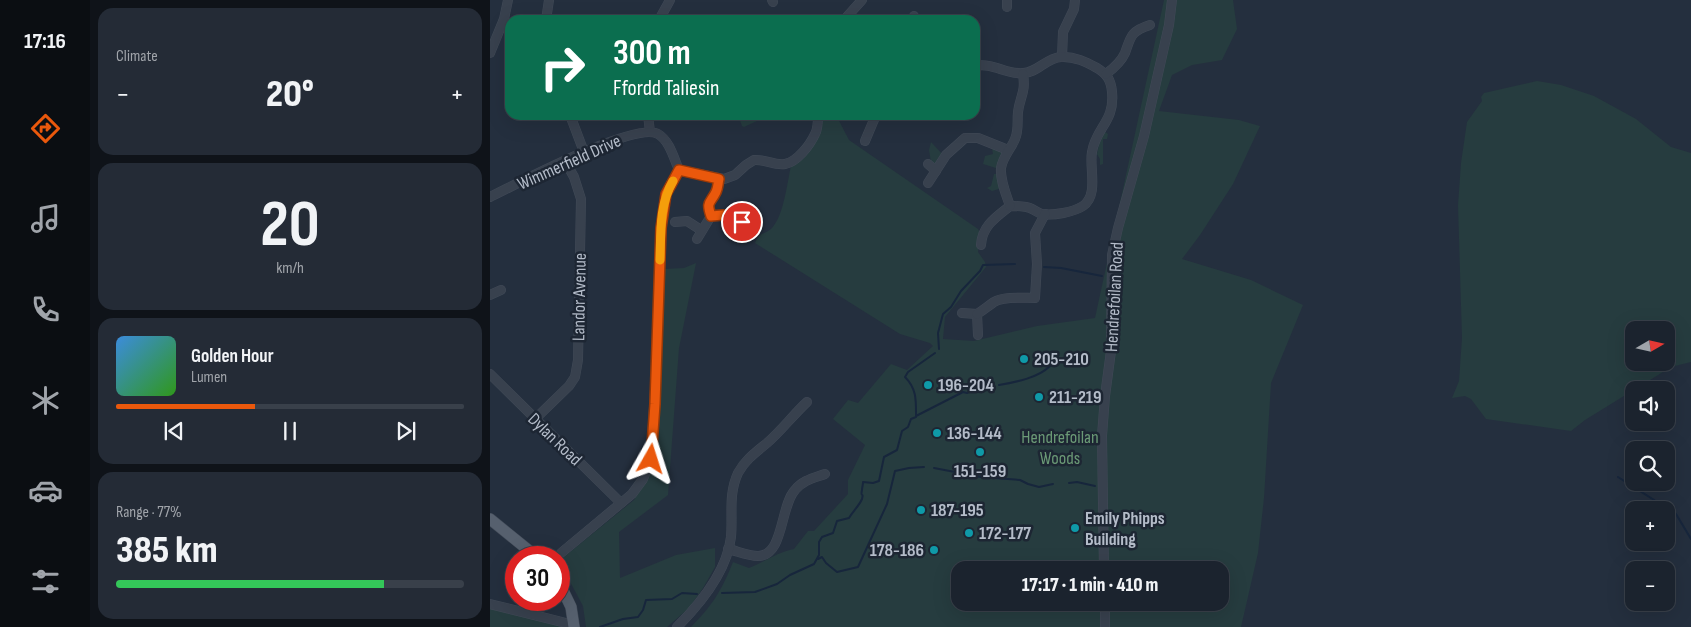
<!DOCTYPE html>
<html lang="en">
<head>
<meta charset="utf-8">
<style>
  :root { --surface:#1b232e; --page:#242b36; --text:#f1f3f6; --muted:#a0a4aa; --line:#39404a; --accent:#ea580c }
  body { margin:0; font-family:"Sofia Sans Condensed",sans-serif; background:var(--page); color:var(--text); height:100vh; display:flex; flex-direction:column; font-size:19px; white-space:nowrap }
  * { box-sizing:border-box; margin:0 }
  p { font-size:16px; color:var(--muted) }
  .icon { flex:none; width:28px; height:28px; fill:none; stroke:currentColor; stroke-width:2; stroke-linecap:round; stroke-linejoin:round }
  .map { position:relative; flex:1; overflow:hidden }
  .side { display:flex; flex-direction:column; gap:8px; padding:8px; background:#0f1319; width:400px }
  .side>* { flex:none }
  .banner { position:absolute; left:15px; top:15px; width:475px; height:105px; border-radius:15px; box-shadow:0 5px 20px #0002,0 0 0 1px var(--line); background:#0b6e4f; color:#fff; overflow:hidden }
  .needle { width:32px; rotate:81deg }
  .controls { position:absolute; left:1135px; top:321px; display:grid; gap:10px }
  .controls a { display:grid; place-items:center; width:50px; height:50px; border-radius:10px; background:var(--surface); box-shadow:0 5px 20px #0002,0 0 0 1px var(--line); font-size:25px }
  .speed { position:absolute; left:15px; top:546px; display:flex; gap:10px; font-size:25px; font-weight:700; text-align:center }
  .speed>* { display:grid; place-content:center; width:65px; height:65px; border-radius:50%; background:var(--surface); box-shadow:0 5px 20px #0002,0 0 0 1px var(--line); line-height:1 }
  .speed .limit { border:8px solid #d22; background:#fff; color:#111 }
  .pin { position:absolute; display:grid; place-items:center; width:42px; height:42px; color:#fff; margin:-21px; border:2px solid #fff; border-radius:50%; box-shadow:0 1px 5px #0007 }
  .me { position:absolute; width:55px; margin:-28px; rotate:6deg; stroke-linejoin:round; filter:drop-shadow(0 0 4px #0008) }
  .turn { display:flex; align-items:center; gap:18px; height:105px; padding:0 25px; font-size:22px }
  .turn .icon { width:65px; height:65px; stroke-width:2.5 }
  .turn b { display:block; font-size:35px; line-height:42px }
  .big { font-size:38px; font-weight:800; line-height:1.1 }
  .side .tile { flex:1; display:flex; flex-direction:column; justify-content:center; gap:8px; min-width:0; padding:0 18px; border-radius:15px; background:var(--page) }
  .side .dial { align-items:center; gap:0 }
  .dial b { font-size:65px; line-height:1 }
  .song { display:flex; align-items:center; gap:15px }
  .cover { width:60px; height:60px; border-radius:8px; background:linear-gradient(135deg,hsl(210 70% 55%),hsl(110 70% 35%)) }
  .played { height:5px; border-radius:2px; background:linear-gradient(90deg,var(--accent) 40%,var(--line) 40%) }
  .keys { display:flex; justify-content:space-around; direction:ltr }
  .heat { display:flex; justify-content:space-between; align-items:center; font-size:28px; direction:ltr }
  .charge { height:8px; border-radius:4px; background:linear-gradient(90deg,#34c759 77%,var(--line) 0) }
  .trip { position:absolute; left:461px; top:561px; width:278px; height:50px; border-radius:15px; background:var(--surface); box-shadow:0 5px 20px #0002,0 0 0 1px var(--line); font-weight:800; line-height:50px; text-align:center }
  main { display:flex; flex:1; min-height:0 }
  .tab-bar { display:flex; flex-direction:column; width:90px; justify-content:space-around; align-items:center; background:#0b0e12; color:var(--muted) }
  .tab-bar .icon { width:35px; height:35px }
  .tab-bar .active { color:var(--accent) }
  .tab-bar b { font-size:22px; color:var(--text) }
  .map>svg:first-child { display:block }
  .green { fill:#263c3f; fill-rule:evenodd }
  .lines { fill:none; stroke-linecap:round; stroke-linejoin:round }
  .stream { stroke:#17263c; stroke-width:2 }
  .minor-casing { stroke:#414a57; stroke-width:10 }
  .major-casing { stroke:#414a57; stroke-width:12 }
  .minor { stroke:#38414e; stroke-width:9 }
  .major { stroke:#56606e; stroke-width:11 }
  .route-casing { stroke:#983908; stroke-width:12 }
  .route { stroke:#ea580c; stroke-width:9 }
  .slow { stroke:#f59e0b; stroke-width:9 }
  .culture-dot { fill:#0f9aa8; stroke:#1d2633; stroke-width:2 }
  .labels { text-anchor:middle; stroke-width:5; stroke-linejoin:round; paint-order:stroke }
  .street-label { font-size:18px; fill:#b4bcc9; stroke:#1d2633 }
  .poi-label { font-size:18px; font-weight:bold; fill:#b4bcc9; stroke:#1d2633; text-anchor:start }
  .park-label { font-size:18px; fill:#6b9a76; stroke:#1d2633 }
</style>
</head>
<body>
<main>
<nav class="tab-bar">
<b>17:16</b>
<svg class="icon active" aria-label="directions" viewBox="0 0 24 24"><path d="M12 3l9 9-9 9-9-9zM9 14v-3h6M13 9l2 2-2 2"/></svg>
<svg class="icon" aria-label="music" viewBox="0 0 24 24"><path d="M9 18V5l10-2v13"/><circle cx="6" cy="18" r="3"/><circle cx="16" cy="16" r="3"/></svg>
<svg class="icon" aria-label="phone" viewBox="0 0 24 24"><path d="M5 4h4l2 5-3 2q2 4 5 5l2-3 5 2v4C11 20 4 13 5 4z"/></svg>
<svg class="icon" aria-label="climate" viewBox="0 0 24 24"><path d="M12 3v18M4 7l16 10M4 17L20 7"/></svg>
<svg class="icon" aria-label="car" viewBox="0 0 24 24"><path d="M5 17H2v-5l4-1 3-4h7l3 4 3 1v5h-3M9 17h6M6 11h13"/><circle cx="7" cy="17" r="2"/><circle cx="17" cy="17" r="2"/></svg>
<svg class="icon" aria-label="filters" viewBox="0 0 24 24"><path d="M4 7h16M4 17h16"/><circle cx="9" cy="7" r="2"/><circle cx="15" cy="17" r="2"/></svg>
</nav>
<section class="side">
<div class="tile"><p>Climate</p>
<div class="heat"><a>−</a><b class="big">20°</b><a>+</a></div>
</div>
<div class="tile dial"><b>20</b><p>km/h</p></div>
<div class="tile">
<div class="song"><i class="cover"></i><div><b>Golden Hour</b><p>Lumen</p></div></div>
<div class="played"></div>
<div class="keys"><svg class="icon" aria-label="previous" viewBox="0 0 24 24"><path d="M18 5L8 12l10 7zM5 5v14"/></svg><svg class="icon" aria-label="pause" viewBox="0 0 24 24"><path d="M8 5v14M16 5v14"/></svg><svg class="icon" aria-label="next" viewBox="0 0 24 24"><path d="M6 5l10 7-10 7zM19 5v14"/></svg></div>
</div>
<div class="tile"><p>Range · 77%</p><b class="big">385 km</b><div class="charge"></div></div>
</section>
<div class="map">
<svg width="1201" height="627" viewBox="0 0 1201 627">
  <rect width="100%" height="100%" fill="#242f3e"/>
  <g class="green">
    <path d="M674 0H743L747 29 732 60 702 65 682 75 669 111 749 120 770 126 743 184 710 235 692 259 761 280 813 305 781 383 774 498 768 553 751 627H201C222 606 232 590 243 562L259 568C274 562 288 552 304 549L318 531H324L358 494V480L375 445 343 419 358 400 368 403 401 364 417 370 443 346 440 343 410 334 265 243C270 231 275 235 282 228 294 215 297 183 301 166L313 159 329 135 330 115H346L359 140 488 229 490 233 488 252 495 262 496 267 455 317 453 339 484 341 547 326 605 318ZM470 570H730V602H470Z"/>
    <path d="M1047 81 1071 85 1104 96 1146 119 1181 147 1201 153V362L1181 367 1095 420 1081 431 996 419 981 399 975 396 962 398 969 381 972 338 968 205 971 163 977 122 992 101 991 97 994 93ZM1144 330H1176V362H1144Z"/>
    <polygon points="248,115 280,115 254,127 252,126"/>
    <polygon points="615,132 618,134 617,139 613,139 613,164 610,165 610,159 607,154 610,140"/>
    <polygon points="441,142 454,156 446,165 441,162 439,150"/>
    <polygon points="502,148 512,152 509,169 493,164 495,156 503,154"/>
    <polygon points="504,174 509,174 512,188 502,191 497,188 501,186"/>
    <polygon points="206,263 189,348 178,495 129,532 130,578 186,555 225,548 225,567 213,588 199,608 177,627 96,627 93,606 69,561 144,500 163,467 174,269 194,268"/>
    <polygon points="0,601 78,627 0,627"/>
  </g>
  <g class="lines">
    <g class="stream">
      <polyline points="554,267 571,268 612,276"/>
      <polyline points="449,349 448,333 453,314 461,307 471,291 490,271 493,265 525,264"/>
      <path d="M509 385C526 382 548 378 560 366"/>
      <polyline points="426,416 473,392 477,393 490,387"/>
      <polyline points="444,468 491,477 530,480 538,484 549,487 563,484"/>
      <polyline points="1128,477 1186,514 1201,539"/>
      <polyline points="579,483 587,482 605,486"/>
      <polyline points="328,559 332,557 336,563 347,572 368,567 397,504 405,471 419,468 434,467"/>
      <path d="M232 593 265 592 287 584 300 575 324 564 329 555V542L332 537 343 533 347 521 359 518C363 511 369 506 372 499 374 491 370 499 372 490 372 488 373 485 373 482L383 483 389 481 394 457 407 450 412 431 418 427 421 419 426 417C426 401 427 389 415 377L418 372 445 353"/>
      <polyline points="110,627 133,619 148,617 153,610 156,600 182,599 192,593 207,594"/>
    </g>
    <g class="minor-casing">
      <g id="minor">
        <polyline points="282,0 283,2"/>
        <polyline points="517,0 517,7"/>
        <polyline points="56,20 59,0"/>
        <polyline points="169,20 180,0"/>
        <polyline points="354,20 372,0"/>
        <polyline points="422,20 424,16"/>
        <polyline points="0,53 14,19 18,0"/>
        <polyline points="572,57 573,32 584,9 585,0"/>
        <path d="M485 66C503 62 516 75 533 73 547 73 556 58 571 57 584 56 596 62 607 68 617 74 621 80 622 92 625 122 606 127 602 152 599 168 609 195 593 206 584 212 563 216 552 214 548 213 546 211 542 209 536 206 527 206 520 206 506 217 492 226 491 245"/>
        <path d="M616 74C624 68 631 62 635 53 641 36 641 31 660 25"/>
        <polyline points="80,115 94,152"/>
        <polyline points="158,115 160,132"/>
        <polyline points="375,141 386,115"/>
        <polyline points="438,164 446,171"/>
        <path d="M229 179C228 183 228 188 226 192 220 204 216 201 221 216L233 215 252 222"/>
        <polyline points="438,183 456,155 475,138 488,138 518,150"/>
        <path d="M0 197C27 184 145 121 168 134 180 141 184 159 189 170L234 179 245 175 256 165 264 160C275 159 285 166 295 164 307 162 320 145 325 134 328 129 328 121 328 115"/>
        <path d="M520 206C516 194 510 180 511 168 513 156 521 149 525 139 529 130 527 121 528 112 530 96 536 93 533 74"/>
        <polyline points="185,222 197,221 211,230"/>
        <polyline points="207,239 221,216"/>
        <polyline points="0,295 11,290"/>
        <polyline points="472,313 487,314 488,335"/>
        <path d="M487 314C494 310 498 306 504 302 514 296 533 298 545 298L547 264 545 233 555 214"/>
        <polyline points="0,374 131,503"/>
        <polyline points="45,419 79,386 85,377 88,360 91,199 84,177 75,161"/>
        <path d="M238 549C247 551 258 556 268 556 294 556 290 506 305 490 313 480 324 478 335 474"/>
        <polyline points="71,553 142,494 153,479 161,459 165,389 171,227 176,194 189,170"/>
        <polyline points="614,570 612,436 615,396 621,351 622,255 628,228 654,136 679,25 682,0"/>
        <polyline points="615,602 615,627"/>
        <polyline points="0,604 84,625"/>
        <path d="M187 627C211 603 237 571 241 537 243 514 238 495 248 473 255 460 266 452 277 443 291 431 303 415 317 402"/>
      </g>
    </g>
    <g class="major-casing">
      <g id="major">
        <polyline points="0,519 48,558"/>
        <polyline points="69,582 81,607 84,627"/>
      </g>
    </g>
    <use href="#minor" class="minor"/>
    <use href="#major" class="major"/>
  </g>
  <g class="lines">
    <g class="route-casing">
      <path id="route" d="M161 459 165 404 171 228 176 194 189 170 229 179C228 183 228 188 226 192 220 204 216 201 221 216L233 215 252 222"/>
    </g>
    <use href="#route" class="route"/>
    <path class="slow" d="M170 260C171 233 169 205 183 181"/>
  </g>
  <g class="culture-dot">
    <circle cx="534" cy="359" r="5"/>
    <circle cx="438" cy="385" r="5"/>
    <circle cx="549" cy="397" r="5"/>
    <circle cx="447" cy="433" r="5"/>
    <circle cx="490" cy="452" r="5"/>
    <circle cx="431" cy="510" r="5"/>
    <circle cx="585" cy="528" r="5"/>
    <circle cx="479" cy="533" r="5"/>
    <circle cx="444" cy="550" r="5"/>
  </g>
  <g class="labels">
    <g class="street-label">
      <text transform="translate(79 162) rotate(-24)" y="6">Wimmerfield Drive</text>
      <text transform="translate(89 297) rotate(-89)" y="6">Landor Avenue</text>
      <text transform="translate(624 297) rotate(-87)" y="6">Hendrefoilan Road</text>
      <text transform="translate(65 439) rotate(44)" y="6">Dylan Road</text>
    </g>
    <g class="poi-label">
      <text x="544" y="365">205-210</text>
      <text x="448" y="391">196-204</text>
      <text x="559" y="403">211-219</text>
      <text x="457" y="439">136-144</text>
      <text x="490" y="477" text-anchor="middle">151-159</text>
      <text x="441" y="516">187-195</text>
      <text x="595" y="524">Emily Phipps<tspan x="595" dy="21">Building</tspan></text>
      <text x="489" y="539">172-177</text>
      <text x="434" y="556" text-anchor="end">178-186</text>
    </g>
    <g class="park-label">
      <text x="570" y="443">Hendrefoilan<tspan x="570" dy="21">Woods</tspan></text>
    </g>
  </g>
</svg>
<div class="controls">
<a><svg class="needle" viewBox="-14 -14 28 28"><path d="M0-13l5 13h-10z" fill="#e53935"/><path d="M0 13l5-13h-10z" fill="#a0a4aa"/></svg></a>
<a><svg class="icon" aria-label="sound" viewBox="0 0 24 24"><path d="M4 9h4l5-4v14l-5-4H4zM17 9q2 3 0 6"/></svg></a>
<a><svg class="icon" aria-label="search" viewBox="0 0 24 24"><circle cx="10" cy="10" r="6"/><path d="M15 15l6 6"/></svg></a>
<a>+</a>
<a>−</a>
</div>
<div class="speed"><div class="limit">30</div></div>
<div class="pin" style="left:252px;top:222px;background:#d93025"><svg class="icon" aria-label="arrive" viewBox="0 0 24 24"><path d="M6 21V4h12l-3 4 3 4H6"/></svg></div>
<svg class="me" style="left:161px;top:459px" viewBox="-20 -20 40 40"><path d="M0-17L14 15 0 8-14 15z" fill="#ea580c" stroke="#fff" stroke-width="4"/></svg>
<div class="trip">17:17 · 1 min · 410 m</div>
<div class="banner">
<div class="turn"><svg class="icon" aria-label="right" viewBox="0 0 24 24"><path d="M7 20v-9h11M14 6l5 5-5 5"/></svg><div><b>300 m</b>Ffordd Taliesin</div></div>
</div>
</div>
</main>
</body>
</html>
